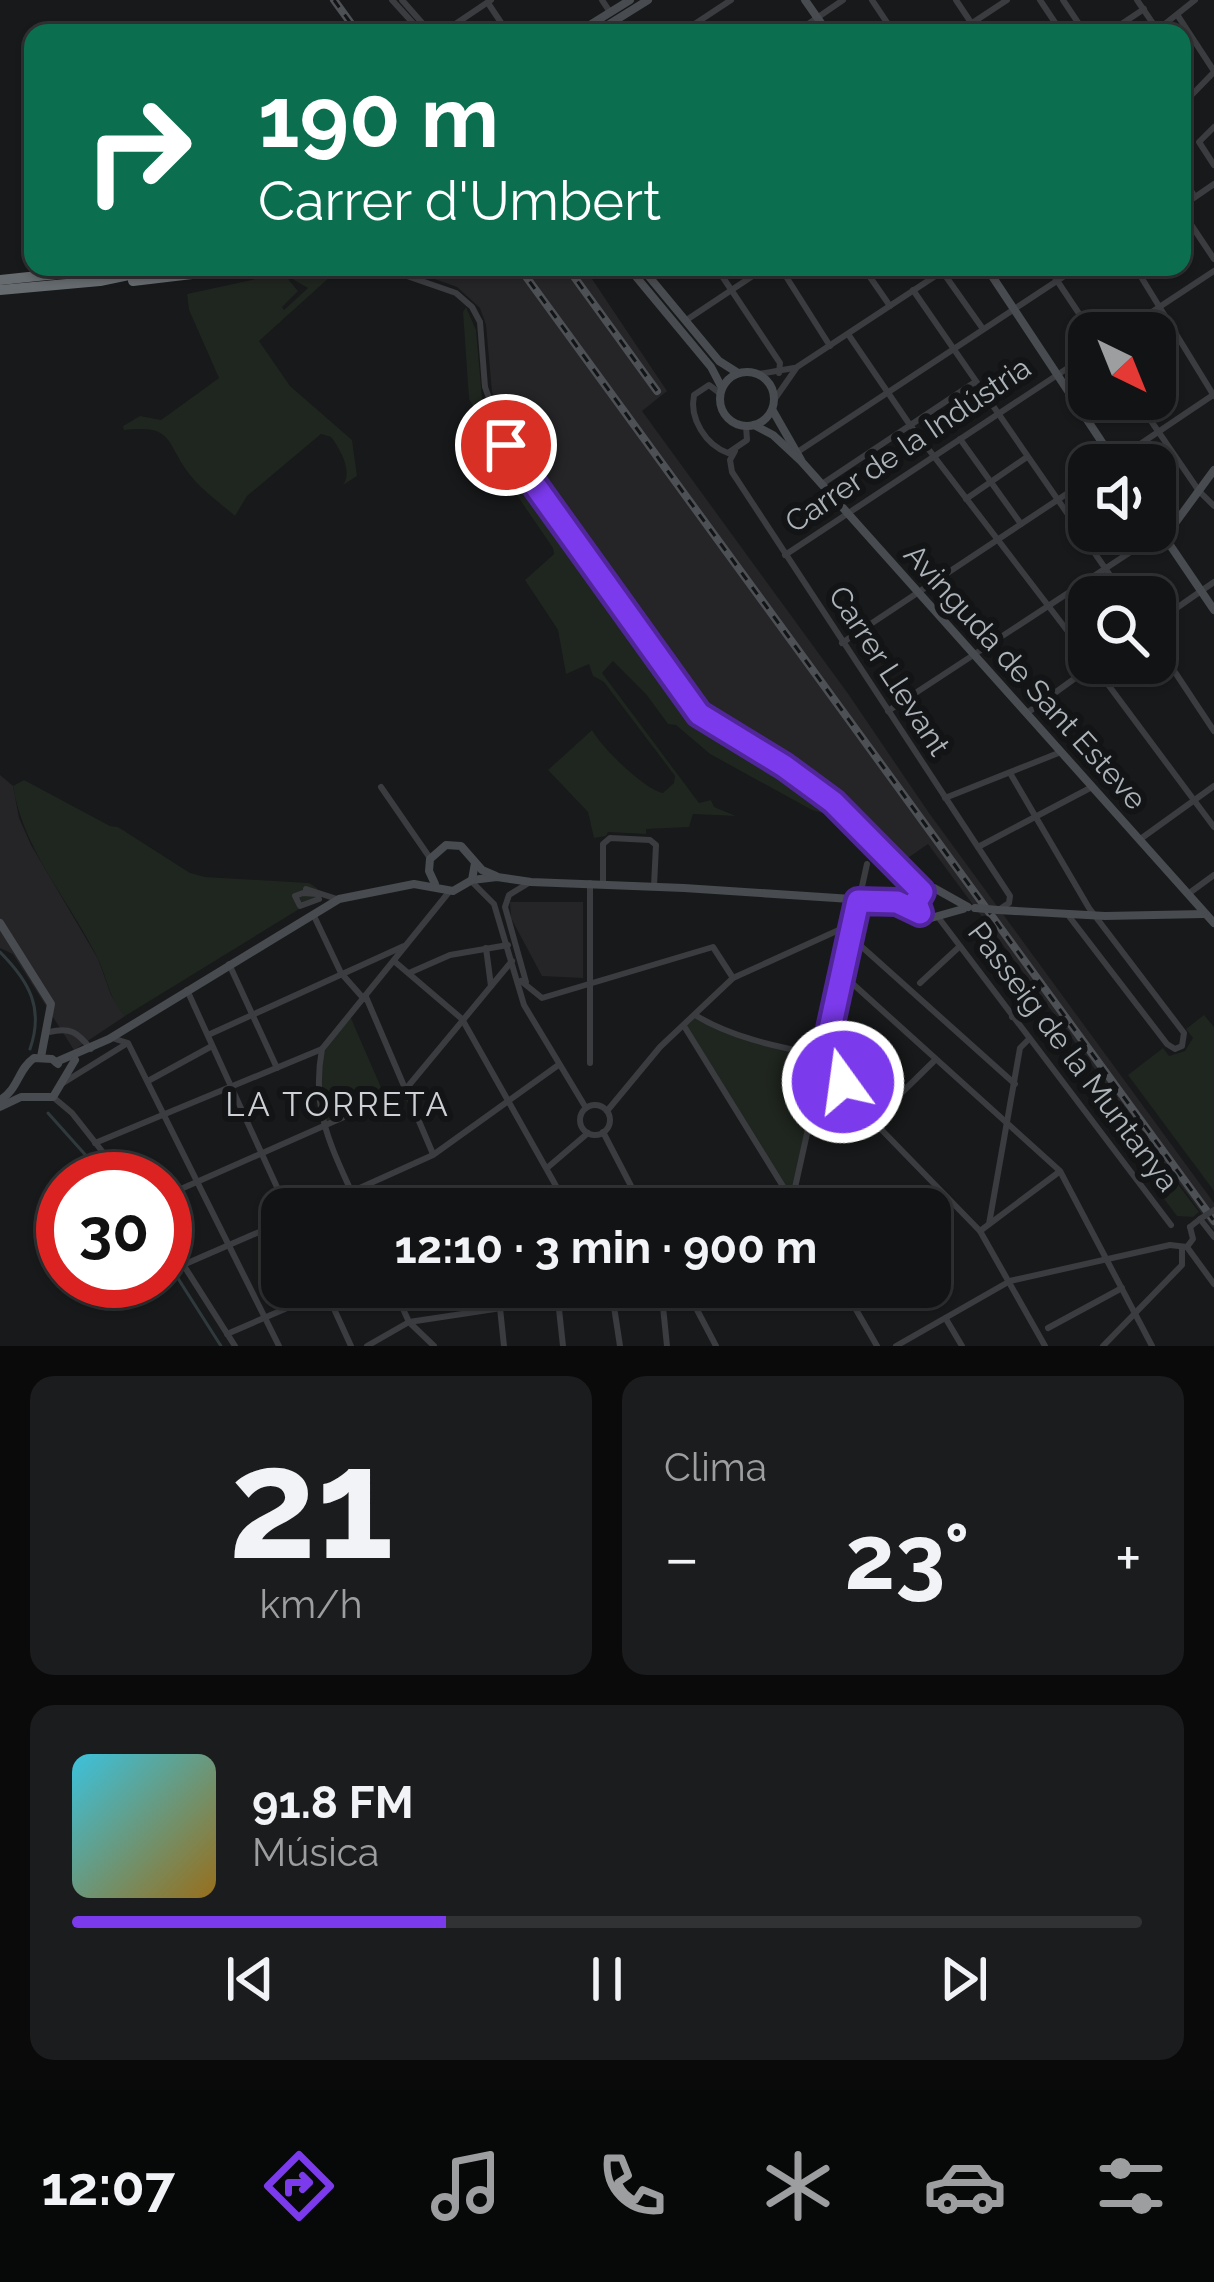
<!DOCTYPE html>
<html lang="es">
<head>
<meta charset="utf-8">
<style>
  :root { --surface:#121314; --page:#1b1c1d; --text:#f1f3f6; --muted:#9c9ea0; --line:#313234; --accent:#7c3aed }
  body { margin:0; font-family:Raleway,sans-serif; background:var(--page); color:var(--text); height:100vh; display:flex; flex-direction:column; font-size:45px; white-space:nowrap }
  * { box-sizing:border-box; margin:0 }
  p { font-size:39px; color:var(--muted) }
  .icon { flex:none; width:66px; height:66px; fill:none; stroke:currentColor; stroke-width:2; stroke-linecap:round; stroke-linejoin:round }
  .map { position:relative; height:1346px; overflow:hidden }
  .sheet { display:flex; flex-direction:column; gap:30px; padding:30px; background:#0a0a0b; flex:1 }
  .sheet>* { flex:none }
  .guide { position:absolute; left:24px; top:24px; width:1167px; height:252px; border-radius:24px; box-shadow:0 3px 9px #0004,0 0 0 3px var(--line); background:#0b6e4f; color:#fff; overflow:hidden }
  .needle { width:78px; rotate:137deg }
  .controls { position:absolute; left:1068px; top:312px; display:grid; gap:24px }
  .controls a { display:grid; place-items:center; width:108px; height:108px; border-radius:24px; background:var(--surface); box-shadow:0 3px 9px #0004,0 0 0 3px var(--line); font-size:60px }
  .speed { position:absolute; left:36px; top:1152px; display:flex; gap:24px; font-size:60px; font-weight:700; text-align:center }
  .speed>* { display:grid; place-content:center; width:156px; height:156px; border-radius:50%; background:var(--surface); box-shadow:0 3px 9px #0004,0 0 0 3px var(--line); line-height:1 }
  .speed .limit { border:18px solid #d22; background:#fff; color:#111 }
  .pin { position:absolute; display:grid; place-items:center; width:102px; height:102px; color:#fff; margin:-51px; border:6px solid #fff; border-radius:50%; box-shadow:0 3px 12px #0007 }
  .me { position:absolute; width:132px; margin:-66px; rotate:346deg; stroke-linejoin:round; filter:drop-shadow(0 0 9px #0008) }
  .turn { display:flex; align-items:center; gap:42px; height:252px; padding:0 36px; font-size:54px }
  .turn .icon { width:156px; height:156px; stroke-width:2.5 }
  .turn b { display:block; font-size:84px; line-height:102px }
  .big { font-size:90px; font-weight:700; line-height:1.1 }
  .sheet .tile { flex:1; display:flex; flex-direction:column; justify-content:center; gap:18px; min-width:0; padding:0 42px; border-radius:24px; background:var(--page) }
  .sheet .dial { align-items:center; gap:0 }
  .dial b { font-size:156px; line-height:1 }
  .song { display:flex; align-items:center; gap:36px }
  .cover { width:144px; height:144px; border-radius:18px; background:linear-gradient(135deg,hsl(190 70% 55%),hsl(40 70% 35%)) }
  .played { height:12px; border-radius:6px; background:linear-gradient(90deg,var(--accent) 35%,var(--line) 35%) }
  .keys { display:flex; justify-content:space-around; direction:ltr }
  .heat { display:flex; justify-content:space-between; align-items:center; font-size:66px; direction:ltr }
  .sheet .tiles { flex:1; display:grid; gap:30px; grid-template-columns:1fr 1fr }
  .tile:last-child { grid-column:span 2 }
  .trip { position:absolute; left:261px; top:1188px; width:690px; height:120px; border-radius:24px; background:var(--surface); box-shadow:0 3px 9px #0004,0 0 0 3px var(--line); font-weight:700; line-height:120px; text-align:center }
  .tabs { display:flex; height:192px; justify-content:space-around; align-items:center; background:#070808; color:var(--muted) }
  .tabs .icon { width:84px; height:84px }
  .tabs .active { color:var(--accent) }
  .tabs b { font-size:54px; color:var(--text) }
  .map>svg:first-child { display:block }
  .built { fill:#252527 }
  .green { fill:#1f251f }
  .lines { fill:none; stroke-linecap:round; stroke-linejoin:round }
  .stream { stroke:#303a3d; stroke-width:3 }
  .street { stroke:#3a3c3f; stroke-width:6 }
  .secondary { stroke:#484b4f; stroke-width:8 }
  .highway { stroke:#666b6f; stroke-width:10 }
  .rail-casing { stroke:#4d5054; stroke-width:8 }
  .rail { stroke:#131415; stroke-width:3; stroke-dasharray:9; stroke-linecap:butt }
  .street-bridge { stroke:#3a3c3f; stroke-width:6 }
  .secondary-bridge { stroke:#484b4f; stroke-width:8 }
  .route-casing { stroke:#51269a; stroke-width:30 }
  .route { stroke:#7c3aed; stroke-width:21 }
  .labels { text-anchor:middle; stroke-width:12; stroke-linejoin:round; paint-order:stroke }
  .street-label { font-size:30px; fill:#acb3b9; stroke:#131415 }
  .neighbourhood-label { font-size:33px; letter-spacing:3px; fill:#cdd1d5; stroke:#131415 }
</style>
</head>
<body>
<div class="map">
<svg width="1214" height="1346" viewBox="0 0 1214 1346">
  <rect width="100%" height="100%" fill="#18191a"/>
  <g class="built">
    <polygon points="422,267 584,267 667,391 642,411 849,695 929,813 1214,1203 1214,1230 928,844 902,862 823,787 698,703 516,450 492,392 486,325 480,308 457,287 415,272"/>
    <polygon points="0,775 13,786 19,818 31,845 98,959 111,995 125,1016 74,1050 13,954 0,948"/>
    <polygon points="510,902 583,902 583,978 542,976 511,918"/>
  </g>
  <g class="green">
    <path d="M288 267H341L259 341 290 386 352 440 357 476 343 485C353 471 340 449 331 437L321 434 247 496 235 516C220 503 203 491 190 475 165 443 175 424 124 430L123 426 140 416 161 420 219 378 189 310 187 294 283 273 298 291 282 307 284 310 308 288 294 280Z"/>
    <path d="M466 307 476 330 482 398 506 454 674 687 672 694 707 732 729 739 787 774 835 810 826 814 812 810 710 754 676 725 668 724 646 694 613 661 602 673 699 803 711 800 714 807 736 816 693 814 689 827 646 829V834L608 832 606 836 594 838 588 812 548 770 592 730C602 748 645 790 663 793L674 783 675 776 604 682 593 676 589 664 566 674 558 630 525 580 554 554 553 548 492 459 482 422 469 399 463 312Z"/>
    <path d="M24 780 110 826 118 827 190 873 205 877 309 883 317 888 319 897 125 1016C109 999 107 977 97 957 68 898 24 852 13 786Z"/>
    <polygon points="695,1015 772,1046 824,1056 792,1201 684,1026"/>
    <polygon points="1204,1015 1214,1027 1214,1191 1128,1075 1163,1048 1169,1056 1185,1051 1193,1038 1186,1029"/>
    <path d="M350 1016 386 1099 324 1126C307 1075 317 1055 350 1016Z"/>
    <polygon points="1119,1107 1199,1212 1193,1217 1177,1216 1112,1130 1125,1120 1116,1108"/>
  </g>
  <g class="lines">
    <g class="stream">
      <path d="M0 952C30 982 44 1009 30 1049"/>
      <polyline points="48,1113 107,1179"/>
      <polyline points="165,1258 221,1346"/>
    </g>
    <g class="street">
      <polyline points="392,0 422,33"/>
      <polyline points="402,0 431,33"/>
      <polyline points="602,0 610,12"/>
      <polyline points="872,0 894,33"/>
      <polyline points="956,0 978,33"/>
      <polyline points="1040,0 1062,33"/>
      <polyline points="1063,0 1085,33"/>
      <polyline points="1137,0 1154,25 1161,27 1195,0"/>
      <polyline points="488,3 508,33"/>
      <polyline points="1178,16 1214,71"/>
      <polyline points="442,33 491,0"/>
      <polyline points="681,33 731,0"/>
      <polyline points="795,33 843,0"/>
      <polyline points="957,33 1007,0"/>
      <polyline points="1108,33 1144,9"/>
      <polyline points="1182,105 1214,72"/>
      <polyline points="1214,127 1199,142 1214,165"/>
      <polyline points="1182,177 1195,197"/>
      <polyline points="1182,206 1214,184"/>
      <polyline points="1182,211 1214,259"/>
      <polyline points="381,267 456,293 472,307 480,322 485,387 506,445 696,711 785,766 833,802 922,893"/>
      <polyline points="716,267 780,363 779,373"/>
      <polyline points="780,267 830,346"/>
      <polyline points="863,267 890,306"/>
      <polyline points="1048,267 1092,333"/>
      <polyline points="1135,267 1214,396"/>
      <polyline points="942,271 983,329"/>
      <polyline points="913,290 1125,597"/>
      <polyline points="685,321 766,267"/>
      <polyline points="1120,333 1214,271"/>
      <polyline points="848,334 910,425 1089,659"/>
      <polyline points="759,374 794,368"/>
      <path d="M721 394 709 385 694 395C689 419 706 445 728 453L747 440 746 426"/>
      <polyline points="1136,399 1199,491 1214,506"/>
      <polyline points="774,400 797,367 949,267"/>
      <polyline points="960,439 1021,524"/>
      <polyline points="735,451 730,460 732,472 1010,896 1009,903 1000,909"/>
      <polyline points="799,451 1078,267"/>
      <polyline points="1109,465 1213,395"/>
      <polyline points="822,484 975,382"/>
      <polyline points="966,499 1027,457"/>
      <polyline points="785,555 1089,354"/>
      <polyline points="1155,623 1214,582"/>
      <polyline points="1155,642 1214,731"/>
      <polyline points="842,643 1089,479"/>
      <polyline points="1092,663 1214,827"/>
      <polyline points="888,711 1161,532"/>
      <polyline points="1027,713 1096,663"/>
      <polyline points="1010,773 1089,908 1184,1033 1182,1046 1175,1049 1167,1044 1068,915"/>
      <polyline points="381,787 430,858"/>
      <polyline points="945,798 1061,752"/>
      <polyline points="1139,840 1214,786"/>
      <polyline points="978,847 1092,787"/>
      <polyline points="471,881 494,904 524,1005 586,1108"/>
      <polyline points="590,883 590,1063"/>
      <polyline points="603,884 603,844 610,838 650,840 656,845 654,886"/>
      <polyline points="306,889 337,899"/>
      <polygon points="303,893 317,894 319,899 300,906 295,896"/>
      <polyline points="1188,894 1214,875"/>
      <polyline points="314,916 341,973 364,999"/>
      <polyline points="938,917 1171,1225"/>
      <polyline points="852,938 1015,1084"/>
      <polyline points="486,948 491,986"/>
      <polyline points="394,961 462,1019 569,1209"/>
      <polyline points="229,964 277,1068"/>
      <polyline points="409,973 450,955 508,945"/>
      <polyline points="843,975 1060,1171 1152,1346"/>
      <polyline points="521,981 542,998 713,947 733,978"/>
      <polyline points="526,982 505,907 509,895 527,884"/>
      <polyline points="920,983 959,947"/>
      <polyline points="187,990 287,1209"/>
      <polyline points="366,997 433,1154"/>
      <path d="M695 1015C734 1039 780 1047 824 1056L873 1121 980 1231 1045 1346"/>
      <polyline points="1012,1017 1033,993"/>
      <polyline points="684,1026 797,1209"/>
      <path d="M49 1032C71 1027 77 1032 91 1049"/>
      <polyline points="208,1035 404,946"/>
      <polyline points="112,1038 128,1043 279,1346"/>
      <polyline points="148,1081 212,1046"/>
      <polyline points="63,1083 126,1044"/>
      <polyline points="53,1097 72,1113 124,1179"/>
      <circle cx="595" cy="1120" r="15"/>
      <polyline points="607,1111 660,1047 733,978 852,924"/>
      <polyline points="874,1120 935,1060"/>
      <polyline points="603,1132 643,1209"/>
      <polyline points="95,1143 322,1049"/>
      <polyline points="547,1168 588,1133"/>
      <polyline points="165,1196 405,1090 512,961"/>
      <polyline points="792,1201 867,864"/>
      <polyline points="313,1209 433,1155 557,1066"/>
      <path d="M359 1209C334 1151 310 1114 322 1049L449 892"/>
      <polyline points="828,1209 861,1192"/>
      <polyline points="989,1224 1020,1048 1029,1039"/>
      <polyline points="1190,1227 1200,1219 1214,1237"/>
      <polyline points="980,1231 1059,1172"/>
      <polyline points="165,1236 235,1346"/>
      <polyline points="1170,1245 1187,1247 1193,1239 1190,1227"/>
      <polyline points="1187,1247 1214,1284"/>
      <polyline points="183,1265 282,1222"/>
      <polyline points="324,1287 351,1346"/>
      <polyline points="393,1287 409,1322 434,1346"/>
      <polyline points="611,1287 620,1346"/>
      <polyline points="661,1287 667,1346"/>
      <polyline points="685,1287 716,1346"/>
      <polyline points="843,1287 877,1346"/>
      <polyline points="558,1300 563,1346"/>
      <polyline points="500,1308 504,1346"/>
      <polyline points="946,1319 962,1346"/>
      <polyline points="1048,1328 1122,1288"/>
      <polyline points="227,1334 336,1287"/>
      <polyline points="367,1346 409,1322 642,1287"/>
      <polyline points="896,1346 1010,1281 1170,1245"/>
      <polyline points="1103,1346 1182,1265 1182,1249"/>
    </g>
    <g class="secondary">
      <polyline points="805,0 828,33"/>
      <polyline points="577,33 630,0"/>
      <polyline points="595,33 648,0"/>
      <polyline points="628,267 711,367 722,388"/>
      <polyline points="641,267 719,361 738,373"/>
      <polyline points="986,267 1117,465"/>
      <circle cx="747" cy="399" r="27"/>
      <polyline points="773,411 801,460"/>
      <polyline points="754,425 773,435 801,461 1214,923"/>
      <polyline points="1155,523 1214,610"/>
      <polyline points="1161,532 1173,526 1214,470"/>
      <polyline points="472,880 497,877 531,882 684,888 897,902 934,888 968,907"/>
      <polyline points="435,884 429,871 430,859 446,845 461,846 482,870 496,876"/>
      <polyline points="899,903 931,918 963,909"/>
      <polyline points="998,910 1105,916 1204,914"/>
      <polyline points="0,923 51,1004 41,1057"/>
      <polyline points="56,1062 109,1039 339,899 414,884 453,891 472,880 475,863"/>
      <path d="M0 1100C18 1090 18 1069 34 1058L52 1059 58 1064"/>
      <polyline points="0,1107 21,1097 53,1097 75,1060"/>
    </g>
    <g class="highway">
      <polyline points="0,280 123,267"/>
      <polyline points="133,281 251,267"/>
      <polyline points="0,290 100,281 167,267"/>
    </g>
    <g class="rail-casing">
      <g id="rail">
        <polyline points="334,0 358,33"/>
        <polyline points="519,267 1214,1221"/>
        <polyline points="567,267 657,391"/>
      </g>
    </g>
    <use href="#rail" class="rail"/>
    <polyline class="street-bridge" points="1200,1219 1214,1210"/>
    <polyline class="secondary-bridge" points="975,908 998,910"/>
  </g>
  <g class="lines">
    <g class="route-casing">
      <polyline id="route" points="506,445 699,714 784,766 833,802 922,892 916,902 920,913 897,902 858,901 824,1056 843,1082"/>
    </g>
    <use href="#route" class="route"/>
  </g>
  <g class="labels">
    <g class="street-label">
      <text transform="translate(908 445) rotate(-34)" y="10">Carrer de la Indústria</text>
      <text transform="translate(889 671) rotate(57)" y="10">Carrer Llevant</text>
      <text transform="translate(1025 677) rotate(48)" y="10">Avinguda de Sant Esteve</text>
      <text transform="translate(1073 1057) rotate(53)" y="10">Passeig de la Muntanya</text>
    </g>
    <g class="neighbourhood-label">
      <text x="338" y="1116">LA TORRETA</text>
    </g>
  </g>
</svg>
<div class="controls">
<a><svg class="needle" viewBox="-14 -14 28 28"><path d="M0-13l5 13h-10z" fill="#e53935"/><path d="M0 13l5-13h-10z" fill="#9c9ea0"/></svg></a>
<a><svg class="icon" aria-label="sound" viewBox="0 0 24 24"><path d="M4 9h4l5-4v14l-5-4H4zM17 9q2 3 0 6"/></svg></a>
<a><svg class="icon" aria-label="search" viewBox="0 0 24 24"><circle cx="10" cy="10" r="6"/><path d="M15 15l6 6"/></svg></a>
</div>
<div class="speed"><div class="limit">30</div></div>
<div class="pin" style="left:506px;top:445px;background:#d93025"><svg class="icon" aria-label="arrive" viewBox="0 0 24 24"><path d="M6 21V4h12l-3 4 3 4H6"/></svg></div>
<svg class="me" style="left:843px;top:1082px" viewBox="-20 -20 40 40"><circle r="17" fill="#7c3aed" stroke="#fff" stroke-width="3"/><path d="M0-11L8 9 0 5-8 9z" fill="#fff"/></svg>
<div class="trip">12:10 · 3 min · 900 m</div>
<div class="guide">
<div class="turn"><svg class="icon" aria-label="right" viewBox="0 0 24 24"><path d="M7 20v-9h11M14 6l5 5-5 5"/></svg><div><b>190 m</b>Carrer d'Umbert</div></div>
</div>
</div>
<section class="sheet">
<div class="tiles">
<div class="tile dial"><b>21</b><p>km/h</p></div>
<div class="tile"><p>Clima</p>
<div class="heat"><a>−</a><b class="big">23°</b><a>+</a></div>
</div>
<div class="tile">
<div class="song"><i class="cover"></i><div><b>91.8 FM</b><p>Música</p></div></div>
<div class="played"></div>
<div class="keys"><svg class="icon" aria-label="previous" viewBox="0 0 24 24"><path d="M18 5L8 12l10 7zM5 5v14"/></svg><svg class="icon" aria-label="pause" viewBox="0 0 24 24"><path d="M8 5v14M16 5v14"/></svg><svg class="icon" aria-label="next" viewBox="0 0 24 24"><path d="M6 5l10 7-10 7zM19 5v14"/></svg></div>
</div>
</div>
</section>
<nav class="tabs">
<b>12:07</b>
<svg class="icon active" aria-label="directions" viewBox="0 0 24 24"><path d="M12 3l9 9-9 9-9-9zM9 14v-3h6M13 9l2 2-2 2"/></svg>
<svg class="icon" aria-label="music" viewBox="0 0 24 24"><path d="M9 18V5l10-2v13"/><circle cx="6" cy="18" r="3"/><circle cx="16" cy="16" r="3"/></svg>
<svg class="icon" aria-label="phone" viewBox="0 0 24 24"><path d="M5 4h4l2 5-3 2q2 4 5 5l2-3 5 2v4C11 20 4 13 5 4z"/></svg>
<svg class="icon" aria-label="climate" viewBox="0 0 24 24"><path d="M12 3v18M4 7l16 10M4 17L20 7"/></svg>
<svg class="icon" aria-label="car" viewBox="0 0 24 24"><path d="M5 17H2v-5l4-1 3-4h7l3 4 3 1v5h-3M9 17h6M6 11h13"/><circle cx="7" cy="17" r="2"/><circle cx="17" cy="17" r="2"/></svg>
<svg class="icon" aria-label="filters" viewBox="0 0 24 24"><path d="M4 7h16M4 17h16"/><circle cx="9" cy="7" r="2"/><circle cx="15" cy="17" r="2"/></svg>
</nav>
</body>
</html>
